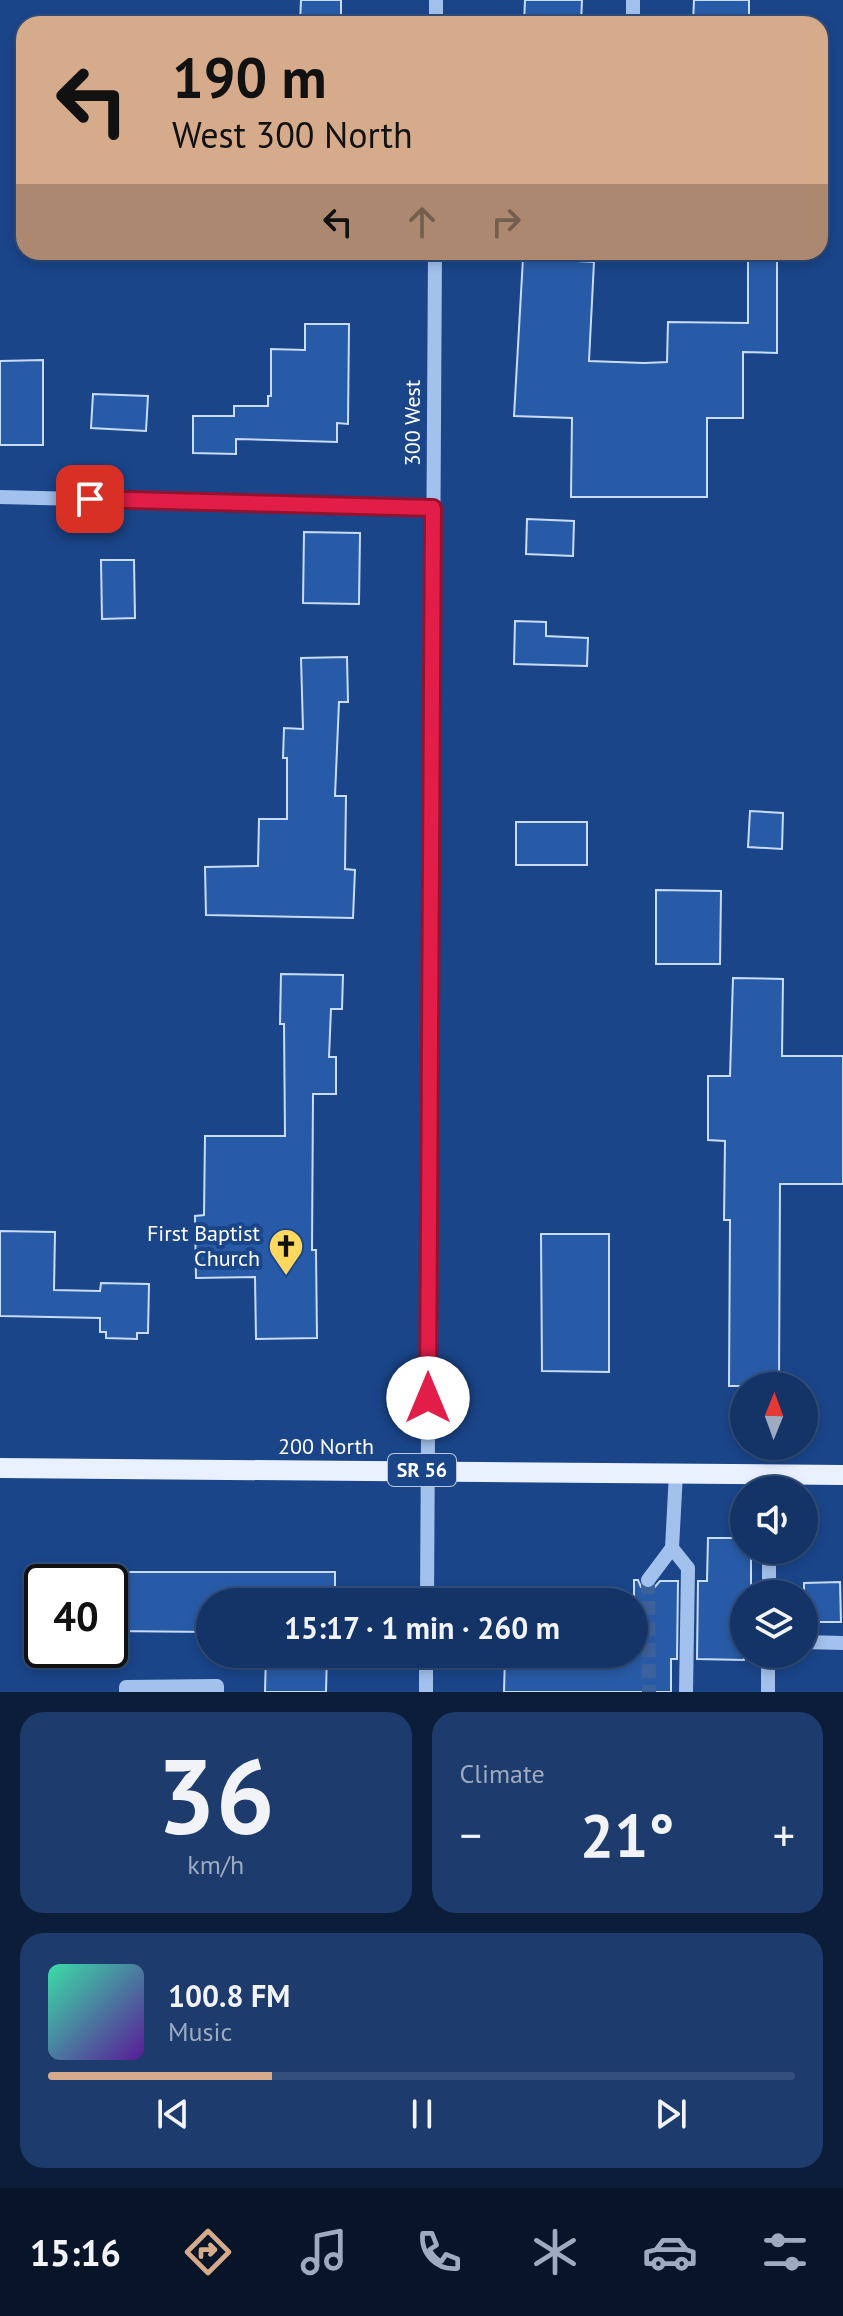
<!DOCTYPE html>
<html lang="en">
<head>
<meta charset="utf-8">
<style>
  :root { --surface:#143467; --page:#1d3c6d; --text:#f1f3f6; --muted:#9daac0; --line:#334f7b; --accent:#d6ab8b }
  body { margin:0; font-family:"PT Sans",sans-serif; background:var(--page); color:var(--text); height:100vh; display:flex; flex-direction:column; font-size:30px; white-space:nowrap }
  * { box-sizing:border-box; margin:0 }
  p { font-size:26px; color:var(--muted) }
  .icon { flex:none; width:44px; height:44px; fill:none; stroke:currentColor; stroke-width:2; stroke-linecap:round; stroke-linejoin:round }
  .map { position:relative; height:1692px; overflow:hidden }
  .drawer { display:flex; flex-direction:column; gap:20px; padding:20px; background:#0b1d39; flex:1 }
  .drawer>* { flex:none }
  .top-card { position:absolute; left:16px; top:16px; width:812px; height:244px; border-radius:24px; box-shadow:0 4px 12px #0003,0 0 0 2px var(--line); background:#d6ab8b; color:#111; overflow:hidden }
  .needle { width:52px; rotate:1deg }
  .buttons { position:absolute; left:730px; top:1372px; display:grid; gap:16px }
  .buttons a { display:grid; place-items:center; width:88px; height:88px; border-radius:50%; background:var(--surface); box-shadow:0 4px 12px #0003,0 0 0 2px var(--line); font-size:40px }
  .speed { position:absolute; left:24px; top:1564px; display:flex; gap:16px; font-size:40px; font-weight:700; text-align:center }
  .speed>* { display:grid; place-content:center; width:104px; height:104px; border-radius:50%; background:var(--surface); box-shadow:0 4px 12px #0003,0 0 0 2px var(--line); line-height:1 }
  .speed .limit { border:4px solid #111; border-radius:12px; background:#fff; color:#111 }
  .pin { position:absolute; display:grid; place-items:center; width:68px; height:68px; color:#fff; margin:-34px; border-radius:16px; box-shadow:0 4px 12px #0006 }
  .me { position:absolute; width:88px; margin:-44px; rotate:0deg; stroke-linejoin:round; filter:drop-shadow(0 0 6px #0008) }
  .turn { display:flex; align-items:center; gap:28px; height:168px; padding:0 24px; font-size:36px }
  .turn .icon { width:104px; height:104px; stroke-width:2.5 }
  .turn b { display:block; font-size:56px; line-height:68px }
  .lanes { display:flex; align-items:center; height:76px; padding:0 24px; background:#0003; justify-content:center; gap:40px; direction:ltr }
  .lanes .off { opacity:.35 }
  .big { font-size:60px; font-weight:700; line-height:1.1 }
  .drawer .tile { flex:1; display:flex; flex-direction:column; justify-content:center; gap:12px; min-width:0; padding:0 28px; border-radius:24px; background:var(--page) }
  .drawer .dial { align-items:center; gap:0 }
  .dial b { font-size:104px; line-height:1 }
  .song { display:flex; align-items:center; gap:24px }
  .cover { width:96px; height:96px; border-radius:12px; background:linear-gradient(135deg,hsl(160 70% 55%),hsl(270 70% 35%)) }
  .played { height:8px; border-radius:4px; background:linear-gradient(90deg,var(--accent) 30%,var(--line) 30%) }
  .keys { display:flex; justify-content:space-around; direction:ltr }
  .heat { display:flex; justify-content:space-between; align-items:center; font-size:44px; direction:ltr }
  .drawer .tiles { flex:1; display:grid; gap:20px; grid-template-columns:1fr 1fr }
  .tile:last-child { grid-column:span 2 }
  .trip { position:absolute; left:196px; top:1588px; width:452px; height:80px; border-radius:40px; background:var(--surface); box-shadow:0 4px 12px #0003,0 0 0 2px var(--line); font-weight:700; line-height:80px; text-align:center }
  .dock { display:flex; height:128px; justify-content:space-around; align-items:center; background:#081529; color:var(--muted) }
  .dock .icon { width:56px; height:56px }
  .dock .active { color:var(--accent) }
  .dock b { font-size:36px; color:var(--text) }
  .map>svg:first-child { display:block }
  .building { fill:#285ba7; stroke:#c8dcf9; stroke-width:2 }
  .lines { fill:none; stroke-linecap:round; stroke-linejoin:round }
  .minor-tunnel { stroke:#3c619b; stroke-width:14; stroke-dasharray:14 7; stroke-linecap:butt }
  .minor { stroke:#a3c1ed; stroke-width:14 }
  .major { stroke:#e9f0ff; stroke-width:20 }
  .route-casing { stroke:#92132f; stroke-width:20 }
  .route { stroke:#e11d48; stroke-width:14 }
  .labels { text-anchor:middle; stroke-width:8; stroke-linejoin:round; paint-order:stroke }
  .shield { fill:#1a4589; stroke:#bac7dc; stroke-width:2 }
  .shield-label { font-size:20px; font-weight:bold; fill:#fff }
  .street-label { font-size:22px; fill:#fff; stroke:#1a4589 }
  .poi-label { font-size:22px; fill:#fff; stroke:#1a4589; text-anchor:end }
</style>
</head>
<body>
<div class="map">
<svg width="843" height="1692" viewBox="0 0 843 1692">
  <rect width="100%" height="100%" fill="#1a4589"/>
  <g class="building">
    <polygon points="301,0 341,0 341,24 300,24"/>
    <polygon points="525,0 582,0 581,24 524,24"/>
    <polygon points="694,0 749,0 749,24 693,24"/>
    <polygon points="748,252 777,252 777,353 743,352 743,418 707,418 707,497 571,497 572,418 514,416 523,258 594,262 589,361 644,363 667,362 668,322 748,323"/>
    <polygon points="305,324 349,324 348,424 337,423 337,442 236,439 236,454 193,453 193,416 234,416 234,406 268,406 268,396 271,396 271,349 305,350"/>
    <polygon points="43,360 43,445 0,445 0,361"/>
    <polygon points="93,394 148,396 146,431 91,428"/>
    <polygon points="527,519 574,521 573,556 526,554"/>
    <polygon points="304,532 360,533 359,604 303,603"/>
    <polygon points="101,560 134,560 135,618 102,619"/>
    <polygon points="515,621 546,622 546,636 588,638 587,666 514,664"/>
    <polygon points="347,657 348,702 339,702 335,796 346,796 345,869 355,870 353,918 206,915 205,867 258,866 259,819 287,819 287,758 283,758 284,728 303,729 301,658"/>
    <polygon points="750,811 783,813 782,849 748,847"/>
    <rect x="516" y="822" width="71" height="43"/>
    <polygon points="656,890 721,891 720,964 656,964"/>
    <polygon points="281,974 343,975 342,1009 331,1009 329,1057 336,1057 336,1094 313,1094 312,1250 316,1250 317,1338 256,1339 255,1277 196,1278 195,1216 204,1215 205,1136 285,1136 284,1024 280,1024"/>
    <polygon points="733,978 783,979 782,1056 843,1056 843,1184 780,1184 779,1386 729,1386 730,1220 724,1220 725,1141 708,1140 708,1076 730,1076"/>
    <polygon points="0,1231 55,1232 54,1290 100,1291 101,1283 149,1284 148,1333 137,1333 137,1339 106,1338 106,1332 100,1332 100,1318 0,1316"/>
    <polygon points="541,1234 609,1234 609,1372 542,1371"/>
    <polygon points="708,1538 744,1538 744,1550 751,1550 751,1594 744,1594 744,1660 697,1659 698,1581 707,1581"/>
    <polygon points="110,1572 335,1572 335,1602 210,1602 210,1632 110,1631"/>
    <polygon points="634,1580 638,1580 641,1587 648,1590 653,1589 660,1581 678,1581 677,1659 671,1659 671,1692 504,1692 505,1655 634,1654"/>
    <polygon points="840,1582 841,1622 804,1622 804,1583"/>
    <polygon points="266,1654 327,1654 326,1692 265,1692"/>
  </g>
  <g class="lines">
    <polyline class="minor-tunnel" points="648,1580 649,1692"/>
    <g class="minor">
      <polyline points="436,24 436,0"/>
      <polyline points="633,24 633,0"/>
      <polyline points="0,497 433,508"/>
      <polyline points="672,1548 688,1568 686,1692"/>
      <polyline points="648,1580 672,1548 676,1473"/>
      <polyline points="769,1594 769,1550"/>
      <polyline points="427,1602 435,252"/>
      <polyline points="804,1642 843,1643"/>
      <polyline points="126,1692 126,1687 217,1686 217,1692"/>
      <polyline points="426,1692 426,1654"/>
      <polyline points="768,1692 768,1654"/>
    </g>
    <polyline class="major" points="0,1468 843,1475"/>
  </g>
  <g class="lines">
    <g class="route-casing">
      <polyline id="route" points="90,499 433,508 428,1398"/>
    </g>
    <use href="#route" class="route"/>
  </g>
  <defs>
    <g id="church-pin" transform="scale(1.8)"><path d="M0 17L-7.5 6A9.5 9.5 0 1 1 7.5 6Z" fill="#ffd85f" stroke="#1a4589"/><path d="M-1.2-6h2.4v3.5h3.3v2.4h-3.3V6h-2.4V-.1h-3.3v-2.4h3.3Z" fill="#111"/></g>
  </defs>
  <g fill-rule="evenodd">
    <use href="#church-pin" x="286" y="1246"/>
  </g>
  <g class="labels">
    <rect class="shield" x="388" y="1454" width="68" height="32" rx="6"/>
    <g class="shield-label">
      <text x="422" y="1477">SR 56</text>
    </g>
    <g class="street-label">
      <text transform="translate(412 423) rotate(-90)" y="8">300 West</text>
      <text x="326" y="1454">200 North</text>
    </g>
    <g class="poi-label">
      <text x="260" y="1241">First Baptist<tspan x="260" dy="25">Church</tspan></text>
    </g>
  </g>
</svg>
<div class="buttons">
<a><svg class="needle" viewBox="-14 -14 28 28"><path d="M0-13l5 13h-10z" fill="#e53935"/><path d="M0 13l5-13h-10z" fill="#9daac0"/></svg></a>
<a><svg class="icon" aria-label="sound" viewBox="0 0 24 24"><path d="M4 9h4l5-4v14l-5-4H4zM17 9q2 3 0 6"/></svg></a>
<a><svg class="icon" aria-label="layers" viewBox="0 0 24 24"><path d="M12 4l9 5-9 5-9-5zM3 14l9 5 9-5"/></svg></a>
</div>
<div class="speed"><div class="limit">40</div></div>
<div class="pin" style="left:90px;top:499px;background:#d93025"><svg class="icon" aria-label="arrive" viewBox="0 0 24 24"><path d="M6 21V4h12l-3 4 3 4H6"/></svg></div>
<svg class="me" style="left:428px;top:1398px" viewBox="-20 -20 40 40"><circle r="19" fill="#fff"/><path d="M0-13L10 11 0 6-10 11z" fill="#e11d48"/></svg>
<div class="trip">15:17 · 1 min · 260 m</div>
<div class="top-card">
<div class="turn"><svg class="icon" aria-label="left" viewBox="0 0 24 24"><path d="M17 20v-9H6M10 6l-5 5 5 5"/></svg><div><b>190 m</b>West 300 North</div></div>
<div class="lanes"><svg class="icon" aria-label="left" viewBox="0 0 24 24"><path d="M17 20v-9H6M10 6l-5 5 5 5"/></svg><svg class="icon off" aria-label="ahead" viewBox="0 0 24 24"><path d="M12 20V5M6 11l6-6 6 6"/></svg><svg class="icon off" aria-label="right" viewBox="0 0 24 24"><path d="M7 20v-9h11M14 6l5 5-5 5"/></svg></div>
</div>
</div>
<section class="drawer">
<div class="tiles">
<div class="tile dial"><b>36</b><p>km/h</p></div>
<div class="tile"><p>Climate</p>
<div class="heat"><a>−</a><b class="big">21°</b><a>+</a></div>
</div>
<div class="tile">
<div class="song"><i class="cover"></i><div><b>100.8 FM</b><p>Music</p></div></div>
<div class="played"></div>
<div class="keys"><svg class="icon" aria-label="previous" viewBox="0 0 24 24"><path d="M18 5L8 12l10 7zM5 5v14"/></svg><svg class="icon" aria-label="pause" viewBox="0 0 24 24"><path d="M8 5v14M16 5v14"/></svg><svg class="icon" aria-label="next" viewBox="0 0 24 24"><path d="M6 5l10 7-10 7zM19 5v14"/></svg></div>
</div>
</div>
</section>
<nav class="dock">
<b>15:16</b>
<svg class="icon active" aria-label="directions" viewBox="0 0 24 24"><path d="M12 3l9 9-9 9-9-9zM9 14v-3h6M13 9l2 2-2 2"/></svg>
<svg class="icon" aria-label="music" viewBox="0 0 24 24"><path d="M9 18V5l10-2v13"/><circle cx="6" cy="18" r="3"/><circle cx="16" cy="16" r="3"/></svg>
<svg class="icon" aria-label="phone" viewBox="0 0 24 24"><path d="M5 4h4l2 5-3 2q2 4 5 5l2-3 5 2v4C11 20 4 13 5 4z"/></svg>
<svg class="icon" aria-label="climate" viewBox="0 0 24 24"><path d="M12 3v18M4 7l16 10M4 17L20 7"/></svg>
<svg class="icon" aria-label="car" viewBox="0 0 24 24"><path d="M5 17H2v-5l4-1 3-4h7l3 4 3 1v5h-3M9 17h6M6 11h13"/><circle cx="7" cy="17" r="2"/><circle cx="17" cy="17" r="2"/></svg>
<svg class="icon" aria-label="filters" viewBox="0 0 24 24"><path d="M4 7h16M4 17h16"/><circle cx="9" cy="7" r="2"/><circle cx="15" cy="17" r="2"/></svg>
</nav>
</body>
</html>
